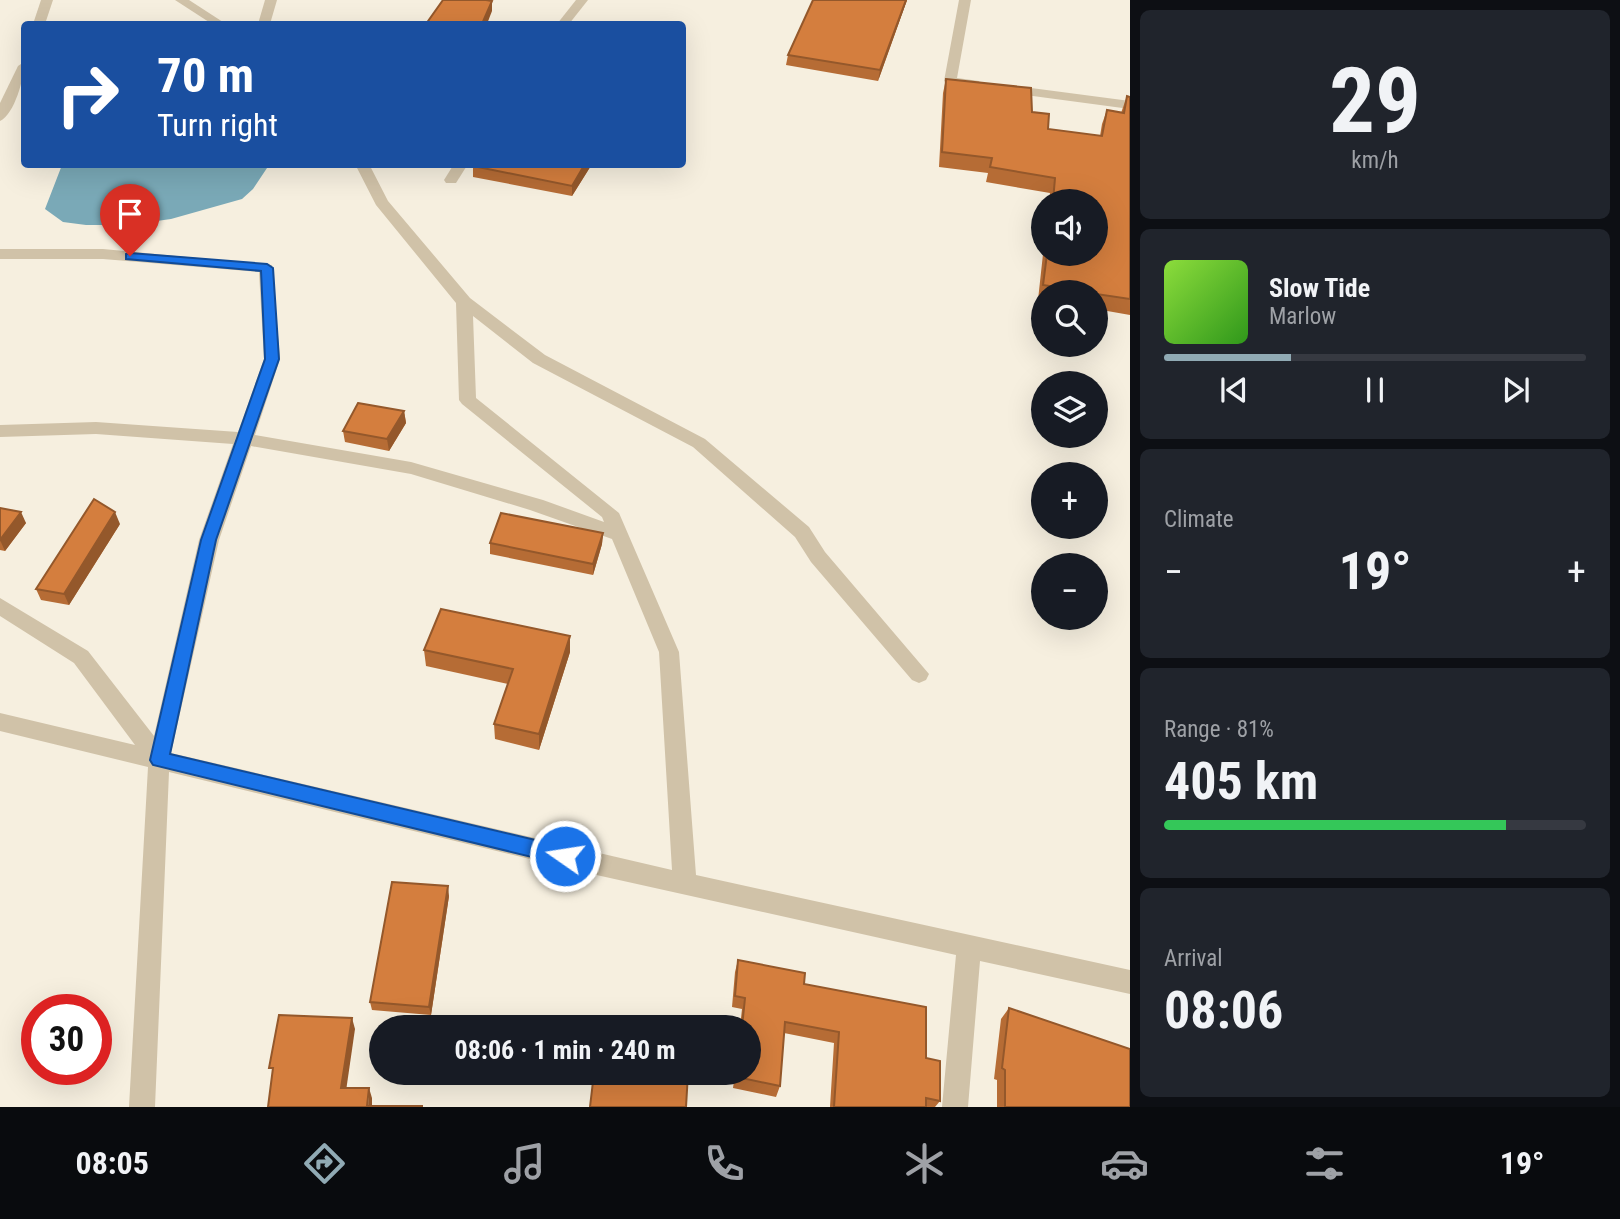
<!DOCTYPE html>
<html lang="en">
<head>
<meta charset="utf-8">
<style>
  :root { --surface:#171b24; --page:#20242c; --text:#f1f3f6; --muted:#9ea1a6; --line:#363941; --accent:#90aab4 }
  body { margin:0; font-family:"Roboto Condensed",sans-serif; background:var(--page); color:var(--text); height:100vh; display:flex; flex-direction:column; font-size:26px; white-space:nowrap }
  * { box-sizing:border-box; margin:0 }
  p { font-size:23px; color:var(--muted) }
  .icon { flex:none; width:38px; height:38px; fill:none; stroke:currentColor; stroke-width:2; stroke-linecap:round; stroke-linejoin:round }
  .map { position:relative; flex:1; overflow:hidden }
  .side { display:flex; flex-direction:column; gap:10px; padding:10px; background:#0d0f14; width:490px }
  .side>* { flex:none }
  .banner { position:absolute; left:21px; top:21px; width:665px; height:147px; border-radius:7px; box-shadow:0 7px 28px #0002; background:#1a4fa0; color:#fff; overflow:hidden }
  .fabs { position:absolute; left:1031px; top:189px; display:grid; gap:14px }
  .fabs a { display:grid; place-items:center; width:77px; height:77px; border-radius:50%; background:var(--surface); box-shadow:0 7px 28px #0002; font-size:35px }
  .speed { position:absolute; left:21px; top:994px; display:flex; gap:14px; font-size:35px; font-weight:700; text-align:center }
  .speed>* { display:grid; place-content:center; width:91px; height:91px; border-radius:50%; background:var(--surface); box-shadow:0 7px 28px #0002; line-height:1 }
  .speed .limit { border:10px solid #d22; background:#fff; color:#111 }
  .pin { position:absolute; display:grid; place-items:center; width:60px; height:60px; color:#fff; margin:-72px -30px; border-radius:50% 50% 50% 0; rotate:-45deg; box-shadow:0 0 7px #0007 }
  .pin .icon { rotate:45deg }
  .me { position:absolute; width:77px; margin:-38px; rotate:283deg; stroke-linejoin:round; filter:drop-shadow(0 0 5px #0008) }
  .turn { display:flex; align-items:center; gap:24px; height:147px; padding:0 21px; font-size:32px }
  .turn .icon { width:91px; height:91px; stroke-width:2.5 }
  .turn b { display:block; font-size:49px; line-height:60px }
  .big { font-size:52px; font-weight:700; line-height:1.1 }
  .side .card { flex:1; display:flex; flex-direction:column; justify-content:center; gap:10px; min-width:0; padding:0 24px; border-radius:10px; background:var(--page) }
  .side .dial { align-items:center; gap:0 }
  .dial b { font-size:91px; line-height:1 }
  .song { display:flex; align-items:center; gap:21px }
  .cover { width:84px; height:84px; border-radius:10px; background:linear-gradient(135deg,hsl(90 70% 55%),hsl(110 70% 35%)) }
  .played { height:7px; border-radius:4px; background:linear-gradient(90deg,var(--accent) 30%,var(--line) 30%) }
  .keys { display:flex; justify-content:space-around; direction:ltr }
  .heat { display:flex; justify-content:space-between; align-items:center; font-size:38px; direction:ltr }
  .charge { height:10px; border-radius:5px; background:linear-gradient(90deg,#34c759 81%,var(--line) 0) }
  .trip { position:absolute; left:369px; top:1015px; width:392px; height:70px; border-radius:35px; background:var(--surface); box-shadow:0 7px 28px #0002; font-weight:700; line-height:70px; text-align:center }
  .dock { display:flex; height:112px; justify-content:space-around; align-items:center; background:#090b0e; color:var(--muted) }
  .dock .icon { width:49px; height:49px }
  .dock .active { color:var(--accent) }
  .dock b { font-size:32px; color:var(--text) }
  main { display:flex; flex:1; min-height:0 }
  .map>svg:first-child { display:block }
  .water { fill:#7aa9b7 }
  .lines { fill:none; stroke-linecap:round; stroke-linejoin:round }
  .minor { fill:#d0c2a8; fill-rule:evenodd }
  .wall { fill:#b66c35 }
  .shaded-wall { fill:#94582b }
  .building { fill:#d47e3e; stroke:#94582b; stroke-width:2 }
  .route { fill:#1a73e8; stroke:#114b97; stroke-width:2 }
</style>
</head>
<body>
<main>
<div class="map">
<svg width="1130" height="1107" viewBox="0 0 1130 1107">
  <rect width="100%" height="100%" fill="#f6efdf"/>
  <polygon class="water" points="62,165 62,164 269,165 253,189 242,199 171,219 128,225 86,225 63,222 45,209"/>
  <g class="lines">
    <g class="minor">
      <polygon points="41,0 53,0 45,24 33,24"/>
      <polygon points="175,0 189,0 226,24 212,24"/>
      <polygon points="265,0 277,0 270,24 258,24"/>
      <polygon points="576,0 588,0 569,24 557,24"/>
      <path d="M959 0H971L957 78 979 81 980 84C972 90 952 87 944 81Z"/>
      <path d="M24 62C25 77 14 115 0 121V103L18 66Z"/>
      <polygon points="1008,85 1130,101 1130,109 1003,92 1001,89"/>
      <path d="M355 164H369L388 201 470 298 545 355 705 439 809 527 825 552 929 674 926 680 919 683 912 680 811 562 795 537 693 447 533 363 473 316 476 398 619 513 679 652 696 875 1130 970V994L980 961 968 1107H942L956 955 592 874 169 772 155 1107H129L148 767 0 731V713L135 745 74 663 0 616V598L88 651 154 736 199 540 233 444 96 434 0 437V425L96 422 238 432 264 359 259 272 103 259H0V249H103L272 265 280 359 255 435 411 462 543 500 604 522 602 517 462 404 459 400 456 303 376 205ZM251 446 411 474 530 510 612 539 659 652 672 870 171 753 219 540Z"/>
      <polygon points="454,164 468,164 456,183 446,183 444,180"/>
    </g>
  </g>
  <g class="wall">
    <polygon points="813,0 907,0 878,81 786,65 788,55"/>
    <polygon points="946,79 1032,112 1048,129 1100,136 1102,124 1107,110 1121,113 1127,96 1130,97 1130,315 1096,309 1096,292 1043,292 1043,301 1038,300 1043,254 1096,254 1096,201 1049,201 1050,193 986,182 988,173 939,167 943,93"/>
    <polygon points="592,164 572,196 473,177 473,166"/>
    <polygon points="404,411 406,423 389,451 345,442 343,431"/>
    <polygon points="0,508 26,523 5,551 0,550"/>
    <polygon points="120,524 69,605 41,600 36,589"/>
    <polygon points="603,533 602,544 593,575 490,554 490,543"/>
    <polygon points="570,636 570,652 539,750 495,739 494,724 508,684 426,666 424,650"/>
    <polygon points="449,896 431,1015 372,1010 370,1002"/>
    <polygon points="738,960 804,984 926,1058 940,1101 935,1107 830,1107 834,1043 784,1033 780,1086 776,1097 733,1088 735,1073 749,1073 749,1027 740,1027 742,1009 732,1007 735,972"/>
    <polygon points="1009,1008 1130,1107 997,1107 997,1080 994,1079 1001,1019"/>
  </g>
  <g class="shaded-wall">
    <polygon points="906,0 907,0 878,81 880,70"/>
    <polygon points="492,1 492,11 487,24 482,24"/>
    <polygon points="585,164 592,164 572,196 572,186"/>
    <polygon points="404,411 406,423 389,451 387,439"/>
    <polygon points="21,512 26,523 5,551 0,540"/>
    <polygon points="115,512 120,524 69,605 64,594"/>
    <polygon points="603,533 602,544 593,575 593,564"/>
    <polygon points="570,636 570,652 539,750 539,734"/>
    <polygon points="448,886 449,896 431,1015 429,1007"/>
    <polygon points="352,1018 355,1029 345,1098 341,1088"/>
    <polygon points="369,1088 372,1098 372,1107 368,1107"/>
  </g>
  <g class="building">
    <polygon points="443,0 486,0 492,1 482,24 426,24"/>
    <polygon points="813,0 906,0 880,70 788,55"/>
    <polygon points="946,79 1031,88 1032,112 1049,114 1048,129 1102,136 1107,110 1124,113 1127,96 1130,97 1130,299 1096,294 1096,292 1087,292 1043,285 1047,254 1096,254 1096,201 1053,201 1055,178 990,167 992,158 942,152"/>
    <polygon points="474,164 585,164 572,186 473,166"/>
    <polygon points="358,403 404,411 387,439 343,431"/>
    <polygon points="94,499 115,512 64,594 36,589"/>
    <polygon points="0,508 21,512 0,540"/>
    <polygon points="501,513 603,533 593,564 490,543"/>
    <polygon points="441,609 570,636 539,734 494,724 513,669 424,650"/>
    <polygon points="392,882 448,886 429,1007 370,1002"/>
    <polygon points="738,960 805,973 804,984 926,1007 926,1058 940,1061 940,1101 926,1098 926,1107 834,1107 839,1032 785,1022 780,1086 737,1077 737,1073 749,1073 749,1027 742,1027 745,998 735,996"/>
    <polygon points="1009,1008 1130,1049 1130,1107 1005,1107 1005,1070 1002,1068"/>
    <polygon points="279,1015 352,1018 341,1088 369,1088 367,1106 422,1106 422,1107 268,1107 273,1068 269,1068"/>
    <polygon points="594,1073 688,1073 686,1107 590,1107"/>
  </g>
  <polygon class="route" points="130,253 267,264 273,268 279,359 216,540 170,754 565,847 572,850 575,856 572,862 565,865 153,765 150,760 201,540 265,359 261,271 126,259 126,254"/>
</svg>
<div class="fabs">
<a><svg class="icon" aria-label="sound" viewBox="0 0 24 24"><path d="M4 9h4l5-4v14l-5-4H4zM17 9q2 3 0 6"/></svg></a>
<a><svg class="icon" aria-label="search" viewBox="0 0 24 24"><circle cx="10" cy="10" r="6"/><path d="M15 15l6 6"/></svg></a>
<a><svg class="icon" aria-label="layers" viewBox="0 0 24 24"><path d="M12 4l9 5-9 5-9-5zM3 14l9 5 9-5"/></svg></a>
<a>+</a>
<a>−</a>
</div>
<div class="speed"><div class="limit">30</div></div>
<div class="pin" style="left:130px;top:256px;background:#d93025"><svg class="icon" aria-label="arrive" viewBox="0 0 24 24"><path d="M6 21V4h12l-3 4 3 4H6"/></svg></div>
<svg class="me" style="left:565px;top:856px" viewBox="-20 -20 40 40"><circle r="17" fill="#1a73e8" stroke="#fff" stroke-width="3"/><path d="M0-11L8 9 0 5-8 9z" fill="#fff"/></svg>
<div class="trip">08:06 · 1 min · 240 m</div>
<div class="banner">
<div class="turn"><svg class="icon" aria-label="right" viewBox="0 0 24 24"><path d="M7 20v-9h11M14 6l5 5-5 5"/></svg><div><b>70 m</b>Turn right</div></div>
</div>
</div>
<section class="side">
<div class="card dial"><b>29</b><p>km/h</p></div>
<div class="card">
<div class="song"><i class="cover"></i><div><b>Slow Tide</b><p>Marlow</p></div></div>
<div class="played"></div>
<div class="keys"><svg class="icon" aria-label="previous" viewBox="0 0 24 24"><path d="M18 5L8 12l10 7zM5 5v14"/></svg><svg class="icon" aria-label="pause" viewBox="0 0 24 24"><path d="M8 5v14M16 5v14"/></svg><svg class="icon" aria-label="next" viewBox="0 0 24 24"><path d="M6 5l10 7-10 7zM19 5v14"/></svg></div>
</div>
<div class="card"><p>Climate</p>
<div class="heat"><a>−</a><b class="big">19°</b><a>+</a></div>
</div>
<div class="card"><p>Range · 81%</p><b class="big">405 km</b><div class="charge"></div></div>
<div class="card"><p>Arrival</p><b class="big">08:06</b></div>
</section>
</main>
<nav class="dock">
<b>08:05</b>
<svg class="icon active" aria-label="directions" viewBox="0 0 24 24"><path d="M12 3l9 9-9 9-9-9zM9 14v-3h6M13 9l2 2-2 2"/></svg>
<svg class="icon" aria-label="music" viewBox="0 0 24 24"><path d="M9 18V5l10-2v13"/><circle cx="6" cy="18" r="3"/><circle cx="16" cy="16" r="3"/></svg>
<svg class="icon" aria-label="phone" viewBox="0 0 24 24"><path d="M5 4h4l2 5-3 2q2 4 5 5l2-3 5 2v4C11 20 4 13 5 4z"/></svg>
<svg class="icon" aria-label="climate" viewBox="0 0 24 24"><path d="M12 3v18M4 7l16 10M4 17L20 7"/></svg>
<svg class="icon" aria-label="car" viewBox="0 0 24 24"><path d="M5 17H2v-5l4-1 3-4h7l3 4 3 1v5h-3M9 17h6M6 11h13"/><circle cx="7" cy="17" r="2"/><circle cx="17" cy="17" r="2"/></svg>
<svg class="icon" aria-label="filters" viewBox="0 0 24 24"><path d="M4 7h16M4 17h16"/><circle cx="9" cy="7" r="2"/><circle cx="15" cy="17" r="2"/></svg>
<b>19°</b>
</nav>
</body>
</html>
